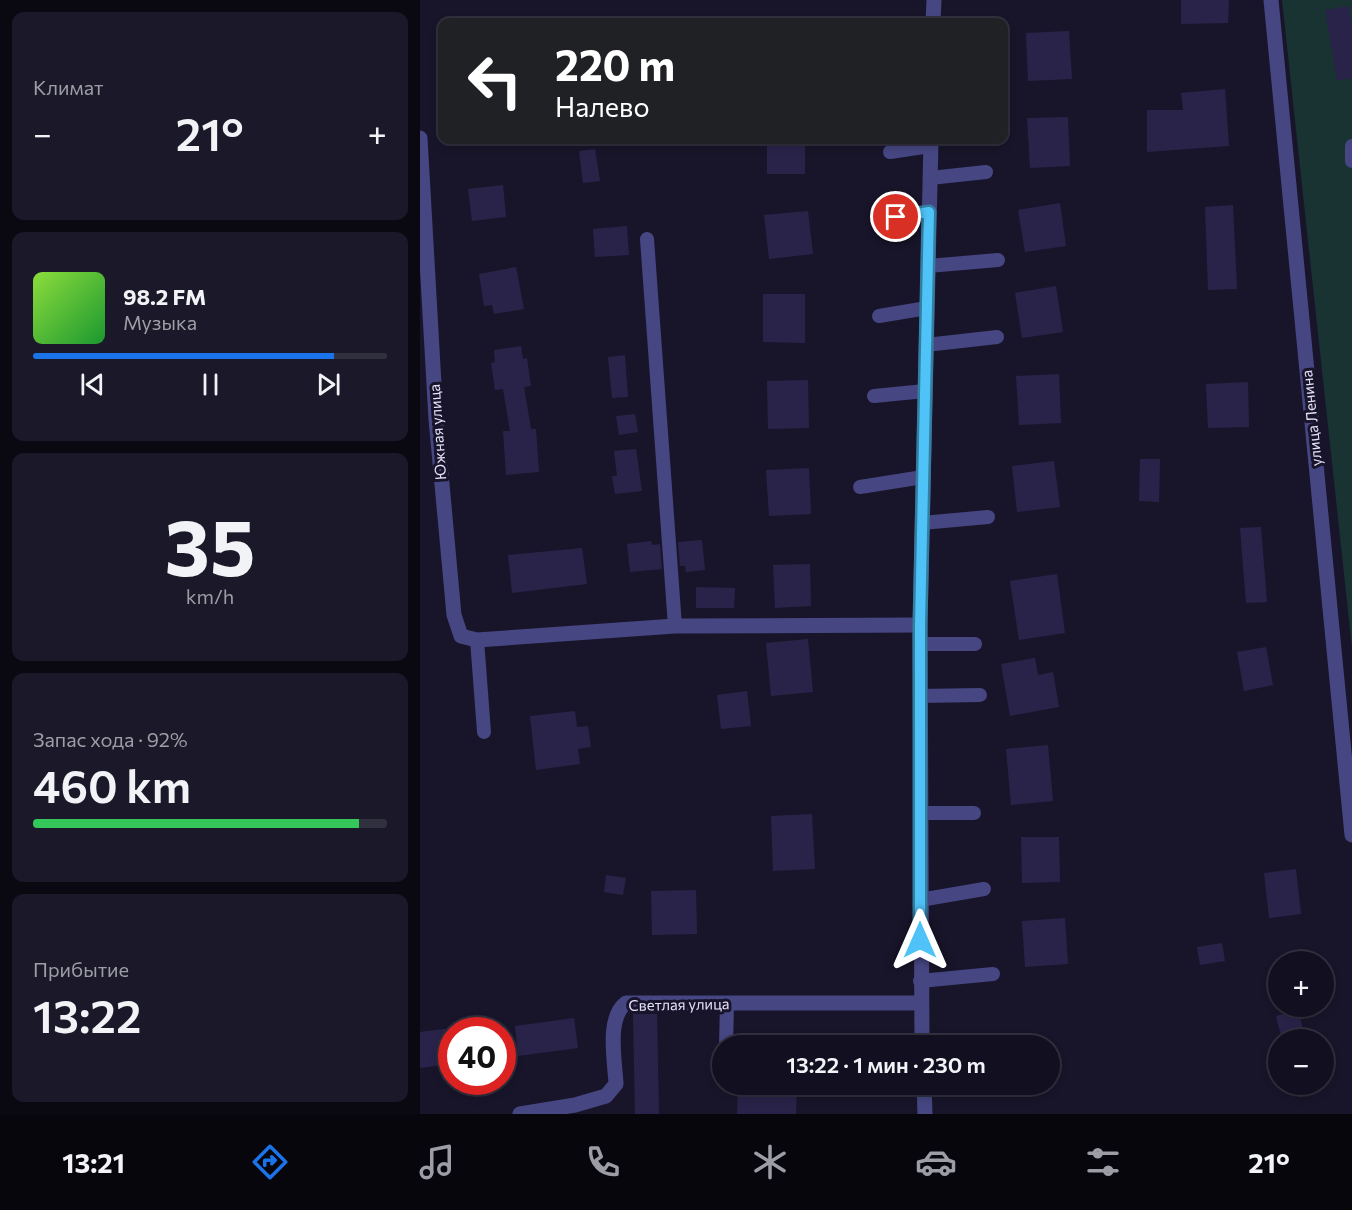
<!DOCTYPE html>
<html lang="ru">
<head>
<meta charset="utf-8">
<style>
  :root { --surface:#121020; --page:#1b1929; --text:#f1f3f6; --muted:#9c9da5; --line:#31303e; --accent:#1a73e8 }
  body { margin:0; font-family:Commissioner,sans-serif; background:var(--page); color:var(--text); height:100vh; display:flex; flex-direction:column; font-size:22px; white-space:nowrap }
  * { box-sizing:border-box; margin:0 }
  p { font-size:20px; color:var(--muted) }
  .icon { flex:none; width:33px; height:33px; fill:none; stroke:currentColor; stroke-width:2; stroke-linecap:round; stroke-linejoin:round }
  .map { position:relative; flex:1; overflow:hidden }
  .details { display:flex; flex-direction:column; gap:12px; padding:12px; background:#0a0912; width:420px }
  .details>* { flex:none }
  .top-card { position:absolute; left:18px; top:18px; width:570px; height:126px; border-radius:12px; box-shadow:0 3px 9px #0003,0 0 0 2px var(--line); background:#202124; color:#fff; overflow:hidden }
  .tools { position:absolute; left:848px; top:951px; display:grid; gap:12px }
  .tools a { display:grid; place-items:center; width:66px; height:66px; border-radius:50%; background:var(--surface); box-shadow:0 3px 9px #0003,0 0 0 2px var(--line); font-size:30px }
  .speed { position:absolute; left:18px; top:1017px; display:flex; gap:12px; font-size:30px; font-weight:700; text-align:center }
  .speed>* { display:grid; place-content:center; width:78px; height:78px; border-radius:50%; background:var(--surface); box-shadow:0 3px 9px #0003,0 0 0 2px var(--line); line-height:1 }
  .speed .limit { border:9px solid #d22; background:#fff; color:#111 }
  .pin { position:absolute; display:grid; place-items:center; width:51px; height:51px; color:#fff; margin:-26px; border:3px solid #fff; border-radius:50%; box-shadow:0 2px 6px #0007 }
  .me { position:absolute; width:66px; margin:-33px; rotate:0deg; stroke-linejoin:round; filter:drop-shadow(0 0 4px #0008) }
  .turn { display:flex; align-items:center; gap:21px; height:126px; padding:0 18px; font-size:27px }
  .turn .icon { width:78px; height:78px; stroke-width:2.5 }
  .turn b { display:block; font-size:42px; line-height:51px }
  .big { font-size:45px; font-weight:600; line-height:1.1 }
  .details .card { flex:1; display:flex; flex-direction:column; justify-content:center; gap:9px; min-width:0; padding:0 21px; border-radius:12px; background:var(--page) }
  .details .dial { align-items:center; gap:0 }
  .dial b { font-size:78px; line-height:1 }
  .song { display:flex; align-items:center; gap:18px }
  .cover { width:72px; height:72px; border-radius:9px; background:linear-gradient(135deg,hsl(90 70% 55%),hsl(130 70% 35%)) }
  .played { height:6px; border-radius:3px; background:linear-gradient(90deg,var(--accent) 85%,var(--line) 85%) }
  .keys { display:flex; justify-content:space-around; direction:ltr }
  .heat { display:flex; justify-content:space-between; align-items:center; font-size:33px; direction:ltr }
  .charge { height:9px; border-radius:4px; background:linear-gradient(90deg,#34c759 92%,var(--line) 0) }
  .trip { position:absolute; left:292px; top:1035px; width:348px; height:60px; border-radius:30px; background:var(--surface); box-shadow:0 3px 9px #0003,0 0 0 2px var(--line); font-weight:600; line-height:60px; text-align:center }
  .menu { display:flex; height:96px; justify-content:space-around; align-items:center; background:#07060d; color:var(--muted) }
  .menu .icon { width:42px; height:42px }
  .menu .active { color:var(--accent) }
  .menu b { font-size:27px; color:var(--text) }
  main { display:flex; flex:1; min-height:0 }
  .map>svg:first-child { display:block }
  .green { fill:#183332 }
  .building { fill:#2a2349 }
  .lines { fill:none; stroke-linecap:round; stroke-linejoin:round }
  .service { stroke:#464683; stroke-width:14 }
  .minor { stroke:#464683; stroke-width:15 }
  .tertiary { stroke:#464683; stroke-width:15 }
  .route-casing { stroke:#337fa1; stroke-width:15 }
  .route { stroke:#4fc3f7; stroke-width:10 }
  .labels { text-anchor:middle; stroke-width:6; stroke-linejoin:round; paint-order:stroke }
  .street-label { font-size:15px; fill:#e4e1fb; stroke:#18152a }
</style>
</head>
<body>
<main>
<section class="details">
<div class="card"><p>Климат</p>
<div class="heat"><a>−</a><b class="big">21°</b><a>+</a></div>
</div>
<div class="card">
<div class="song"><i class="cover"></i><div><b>98.2 FM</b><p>Музыка</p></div></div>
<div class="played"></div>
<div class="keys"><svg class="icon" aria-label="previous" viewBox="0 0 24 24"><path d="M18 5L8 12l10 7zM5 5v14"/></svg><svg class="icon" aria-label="pause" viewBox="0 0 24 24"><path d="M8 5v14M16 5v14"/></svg><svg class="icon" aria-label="next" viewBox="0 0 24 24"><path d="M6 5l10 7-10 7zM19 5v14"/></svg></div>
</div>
<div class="card dial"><b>35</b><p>km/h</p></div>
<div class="card"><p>Запас хода · 92%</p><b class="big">460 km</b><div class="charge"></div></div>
<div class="card"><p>Прибытие</p><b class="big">13:22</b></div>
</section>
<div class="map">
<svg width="932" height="1114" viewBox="0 0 932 1114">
  <rect width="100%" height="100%" fill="#18152a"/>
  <polygon class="green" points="862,0 932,0 932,648"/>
  <g class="building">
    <polygon points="761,0 809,0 808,23 761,24"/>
    <polygon points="929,6 932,25 932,78 917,81 905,10"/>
    <polygon points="649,31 652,79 608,81 606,33"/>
    <polygon points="805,89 809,146 727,152 727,110 763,110 761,93"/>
    <polygon points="648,117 650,166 610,168 607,118"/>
    <rect x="347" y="140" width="38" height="34"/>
    <polygon points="175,149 180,181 163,183 159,151"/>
    <polygon points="83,185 86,217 52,221 48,189"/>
    <polygon points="640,203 646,246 605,252 598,210"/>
    <polygon points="813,205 817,289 788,290 785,207"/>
    <polygon points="388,211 393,254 349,259 344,215"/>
    <polygon points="207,226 209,255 175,257 173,229"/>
    <polygon points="96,267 104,309 74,314 72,305 64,306 59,274"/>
    <polygon points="636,286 643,332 602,338 595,293"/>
    <polygon points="343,294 385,294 385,343 343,342"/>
    <polygon points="101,346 103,359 107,358 111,386 104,387 111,429 116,429 119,472 86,475 83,431 90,431 83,389 75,390 71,363 75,362 74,350"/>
    <polygon points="205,355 208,397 192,398 188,357"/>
    <polygon points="639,374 641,423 599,425 596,376"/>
    <polygon points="388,380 389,428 348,429 347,381"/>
    <polygon points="828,382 829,427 788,428 786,384"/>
    <polygon points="215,414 218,432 199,435 196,416"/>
    <polygon points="216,449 222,491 195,494 192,476 197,476 194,451"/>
    <polygon points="720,459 740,459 739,502 719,501"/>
    <polygon points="634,461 640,507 597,512 592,466"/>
    <polygon points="389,468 391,514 349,516 346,470"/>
    <polygon points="841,527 847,602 826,603 820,528"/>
    <polygon points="282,540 285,570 266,572 265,566 260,566 258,542"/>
    <polygon points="231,541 232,545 240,544 242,569 210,572 207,544"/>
    <polygon points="162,548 167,584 92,593 88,555"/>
    <polygon points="390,564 391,606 355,608 353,565"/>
    <polygon points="637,574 645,633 599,640 590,581"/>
    <polygon points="276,587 315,588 314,608 276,608"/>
    <polygon points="388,639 393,692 351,696 346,643"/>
    <polygon points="846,647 853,685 824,691 817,652"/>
    <polygon points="615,658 618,675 633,672 639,707 590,716 581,664"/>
    <polygon points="327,691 331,726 301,729 297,695"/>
    <polygon points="155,711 157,727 168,726 171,747 158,749 160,764 116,770 110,716"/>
    <polygon points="628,745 633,801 591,805 586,749"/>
    <polygon points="392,814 395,869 353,871 351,816"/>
    <polygon points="601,837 639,837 640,882 602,883"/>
    <polygon points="876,869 881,914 849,918 844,873"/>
    <polygon points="186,875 206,878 203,895 184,892"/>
    <polygon points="276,890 277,934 232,935 231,891"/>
    <polygon points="645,918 648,964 605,967 602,921"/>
    <polygon points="802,943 805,961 780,965 777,947"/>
    <polygon points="878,1010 886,1040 862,1040 856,1016"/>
    <polygon points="213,1014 237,1014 239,1114 215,1114"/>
    <polygon points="154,1018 158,1048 98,1056 95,1026"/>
    <polygon points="32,1028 32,1064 0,1068 0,1032"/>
    <polygon points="318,1085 377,1087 376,1114 317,1114"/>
  </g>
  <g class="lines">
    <g class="service">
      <polyline points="932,146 932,161"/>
      <polyline points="470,152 510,146"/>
      <polyline points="510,178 566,172"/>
      <polyline points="459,219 509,212"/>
      <polyline points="227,239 255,626"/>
      <polyline points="508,266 578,260"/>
      <polyline points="459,316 507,308"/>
      <polyline points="506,345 577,337"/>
      <polyline points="454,396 505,391"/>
      <polyline points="440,487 503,477"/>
      <polyline points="502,523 568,517"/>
      <polyline points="57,640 64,732"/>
      <polyline points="500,644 555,644"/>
      <polyline points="500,696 560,695"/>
      <polyline points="500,813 554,813"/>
      <polyline points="500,900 564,889"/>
      <polyline points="500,981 573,974"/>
      <polyline points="306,1046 307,1003"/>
    </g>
    <g class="minor">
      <polyline points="851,0 932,835"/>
      <polyline points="0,138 16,419 34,615 41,636 57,640 255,626 500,625"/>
      <path d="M100 1114 155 1105 186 1096 196 1084C195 1061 186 1018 206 1003H500"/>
    </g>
    <g class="tertiary">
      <polyline points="513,22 514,0"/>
      <polyline points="502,1046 500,625 511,140"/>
      <polyline points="504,1084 505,1114"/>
    </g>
  </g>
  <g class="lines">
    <g class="route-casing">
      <polyline id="route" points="476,217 509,212 500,625 500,940"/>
    </g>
    <use href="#route" class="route"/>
  </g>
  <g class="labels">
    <g class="street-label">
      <text transform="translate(892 418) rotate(-96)" y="5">улица Ленина</text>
      <text transform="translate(18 432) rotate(-94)" y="5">Южная улица</text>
      <text transform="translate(259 1005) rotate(-1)" y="5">Светлая улица</text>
    </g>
  </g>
</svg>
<div class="tools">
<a>+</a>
<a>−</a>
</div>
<div class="speed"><div class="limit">40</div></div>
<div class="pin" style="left:476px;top:217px;background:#d93025"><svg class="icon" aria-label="arrive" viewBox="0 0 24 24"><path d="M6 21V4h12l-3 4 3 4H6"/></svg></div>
<svg class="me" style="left:500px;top:940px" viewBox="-20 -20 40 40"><path d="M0-17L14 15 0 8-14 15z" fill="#4fc3f7" stroke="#fff" stroke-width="4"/></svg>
<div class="trip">13:22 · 1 мин · 230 m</div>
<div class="top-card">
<div class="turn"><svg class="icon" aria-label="left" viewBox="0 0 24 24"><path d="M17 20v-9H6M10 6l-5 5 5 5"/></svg><div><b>220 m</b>Налево</div></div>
</div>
</div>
</main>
<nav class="menu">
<b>13:21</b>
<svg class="icon active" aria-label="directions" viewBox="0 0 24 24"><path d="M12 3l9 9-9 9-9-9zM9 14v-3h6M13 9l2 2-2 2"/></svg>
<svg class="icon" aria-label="music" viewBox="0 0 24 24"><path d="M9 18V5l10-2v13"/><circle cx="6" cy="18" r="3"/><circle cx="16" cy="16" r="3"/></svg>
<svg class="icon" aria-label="phone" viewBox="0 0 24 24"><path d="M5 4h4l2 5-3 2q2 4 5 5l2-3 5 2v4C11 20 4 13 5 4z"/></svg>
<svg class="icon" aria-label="climate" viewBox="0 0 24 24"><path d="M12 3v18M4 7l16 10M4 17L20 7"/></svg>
<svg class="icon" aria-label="car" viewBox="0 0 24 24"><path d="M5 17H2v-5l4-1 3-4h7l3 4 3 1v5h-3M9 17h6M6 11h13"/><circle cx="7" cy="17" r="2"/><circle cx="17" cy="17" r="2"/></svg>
<svg class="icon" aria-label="filters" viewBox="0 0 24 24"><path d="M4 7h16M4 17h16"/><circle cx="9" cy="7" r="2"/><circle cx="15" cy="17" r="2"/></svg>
<b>21°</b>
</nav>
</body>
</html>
